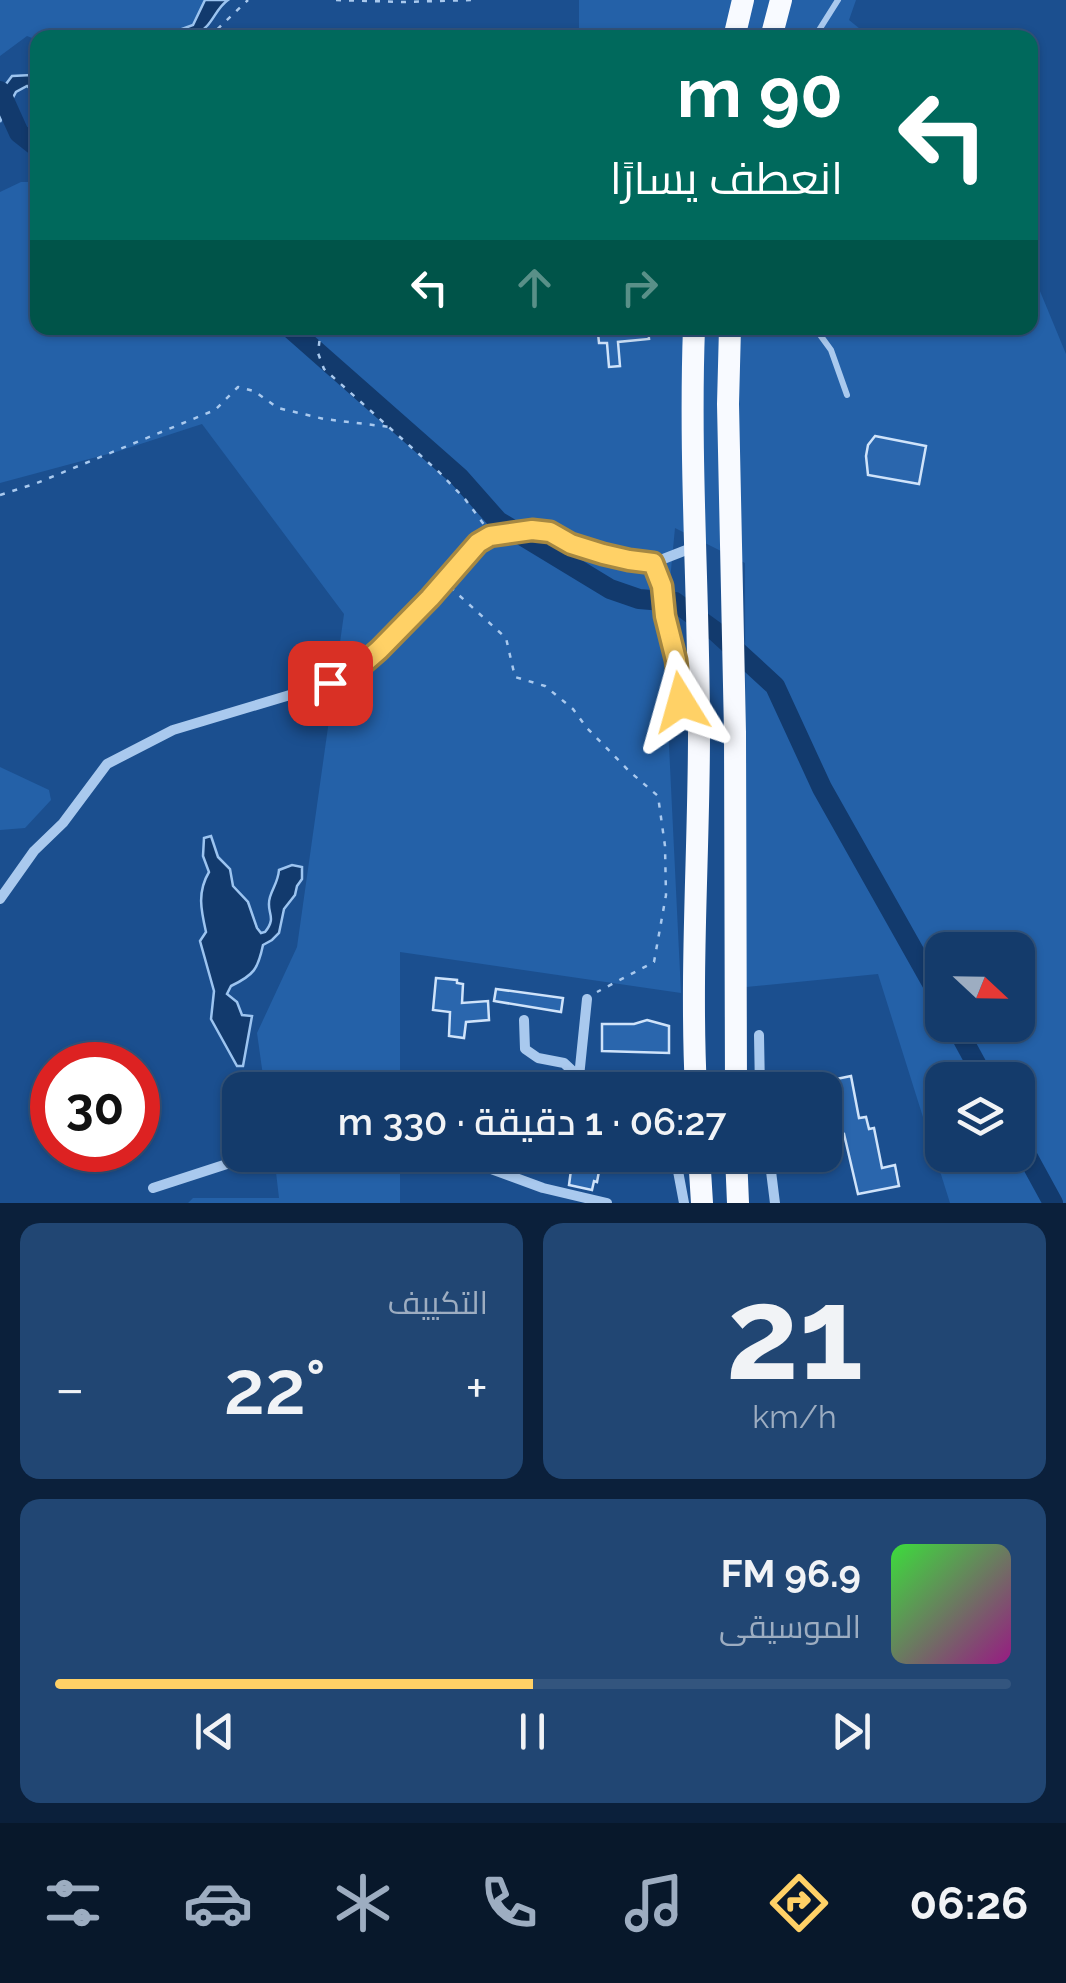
<!DOCTYPE html>
<html lang="ar">
<head>
<meta charset="utf-8">
<style>
  :root { --surface:#143b6b; --page:#214673; --text:#f1f3f6; --muted:#9dadc1; --line:#33557e; --accent:#ffd166 }
  body { margin:0; font-family:Raleway,Cairo,sans-serif; background:var(--page); color:var(--text); direction:rtl; height:100vh; display:flex; flex-direction:column; font-size:38px; white-space:nowrap }
  * { box-sizing:border-box; margin:0 }
  p { font-size:32px; color:var(--muted) }
  .icon { flex:none; width:55px; height:55px; fill:none; stroke:currentColor; stroke-width:2; stroke-linecap:round; stroke-linejoin:round }
  .map { position:relative; height:1203px; overflow:hidden; direction:ltr }
  .side { display:flex; flex-direction:column; gap:20px; padding:20px; background:#0b203b; flex:1 }
  .side>* { flex:none }
  .hud { position:absolute; left:30px; top:30px; width:1008px; height:305px; border-radius:20px; box-shadow:0 2px 8px #0004,0 0 0 2px var(--line); direction:rtl; background:#00695c; color:#fff; overflow:hidden }
  .needle { width:65px; rotate:112deg }
  .buttons { position:absolute; left:925px; top:932px; display:grid; gap:20px }
  .buttons a { display:grid; place-items:center; width:110px; height:110px; border-radius:20px; background:var(--surface); box-shadow:0 2px 8px #0004,0 0 0 2px var(--line); font-size:50px }
  .speed { position:absolute; left:30px; top:1042px; display:flex; gap:20px; font-size:50px; font-weight:700; text-align:center }
  .speed>* { display:grid; place-content:center; width:130px; height:130px; border-radius:50%; background:var(--surface); box-shadow:0 2px 8px #0004,0 0 0 2px var(--line); line-height:1 }
  .speed .limit { border:15px solid #d22; background:#fff; color:#111 }
  .pin { position:absolute; display:grid; place-items:center; width:85px; height:85px; color:#fff; margin:-42px; border-radius:20px; box-shadow:0 5px 15px #0006 }
  .me { position:absolute; width:110px; margin:-55px; rotate:352deg; stroke-linejoin:round; filter:drop-shadow(0 0 8px #0008) }
  .turn { display:flex; align-items:center; gap:35px; height:210px; padding:0 30px; font-size:45px }
  .turn .icon { width:130px; height:130px; stroke-width:2.5 }
  .turn b { display:block; font-size:70px; line-height:85px }
  .lanes { display:flex; align-items:center; height:95px; padding:0 30px; background:#0003; justify-content:center; gap:50px; direction:ltr }
  .lanes .off { opacity:.35 }
  .big { font-size:75px; font-weight:600; line-height:1.1 }
  .side .card { flex:1; display:flex; flex-direction:column; justify-content:center; gap:15px; min-width:0; padding:0 35px; border-radius:20px; background:var(--page) }
  .side .dial { align-items:center; gap:0 }
  .dial b { font-size:130px; line-height:1 }
  .song { display:flex; align-items:center; gap:30px }
  .cover { width:120px; height:120px; border-radius:15px; background:linear-gradient(135deg,hsl(120 70% 55%),hsl(310 70% 35%)) }
  .played { height:10px; border-radius:5px; background:linear-gradient(90deg,var(--accent) 50%,var(--line) 50%) }
  .keys { display:flex; justify-content:space-around; direction:ltr }
  .heat { display:flex; justify-content:space-between; align-items:center; font-size:55px; direction:ltr }
  .side .tiles { flex:1; display:grid; gap:20px; grid-template-columns:1fr 1fr }
  .card:last-child { grid-column:span 2 }
  .trip { position:absolute; left:222px; top:1072px; width:620px; height:100px; border-radius:20px; background:var(--surface); box-shadow:0 2px 8px #0004,0 0 0 2px var(--line); font-weight:600; line-height:100px; text-align:center; direction:rtl }
  .tabs { display:flex; height:160px; justify-content:space-around; align-items:center; background:#08182b; color:var(--muted) }
  .tabs .icon { width:70px; height:70px }
  .tabs .selected { color:var(--accent) }
  .tabs b { font-size:45px; color:var(--text) }
  .map>svg:first-child { display:block }
  .green { fill:#2461a8; fill-rule:evenodd }
  .water { fill:#123a6d; stroke:#9cc4f0; stroke-width:2.5 }
  .lines { fill:none; stroke-linecap:round; stroke-linejoin:round }
  .river { stroke:#123a6d; stroke-width:20 }
  .building { fill:#2a66ad; stroke:#cfe3fa; stroke-width:2.5 }
  .path { stroke:#a9c9ee; stroke-width:2.5; stroke-dasharray:5 8; stroke-linecap:butt }
  .service { stroke:#a9c9ee; stroke-width:6 }
  .minor { stroke:#a9c9ee; stroke-width:10 }
  .trunk { stroke:#f8faff; stroke-width:22 }
  .route-casing { stroke:#a68842; stroke-width:25 }
  .route { stroke:#ffd166; stroke-width:18 }
</style>
</head>
<body>
<div class="map">
<svg width="1066" height="1203" viewBox="0 0 1066 1203">
  <rect width="100%" height="100%" fill="#1b4f8f"/>
  <g class="green">
    <polygon points="0,0 205,0 193,25 160,37 38,38 37,40 27,36 0,56"/>
    <polygon points="579,0 856,0 849,20 870,37 579,38"/>
    <path d="M21 182H37L38 328H1030V267L1066 354V1203H950L878 974 746 987 745 563 675 528 664 643 681 993 400 952V1090H265L257 1033 297 947 344 614 202 424 119 451 0 483V192ZM942 950H1018V1025H942ZM942 1080H1018V1155H942Z"/>
    <polygon points="0,767 49,790 51,800 25,828 0,830"/>
    <polygon points="274,1155 400,1155 400,1203 188,1203 193,1198 279,1198"/>
  </g>
  <g class="water">
    <path d="M205 0H228C218 7 215 17 207 26 194 40 178 38 160 37L193 25Z"/>
    <polygon points="32,75 37,76 37,94 27,86 16,92 0,122 0,92 12,76"/>
    <path d="M211 836 218 857 230 869 233 886 248 902 257 928 261 933 265 932C278 916 265 913 270 897 273 887 278 882 279 870L292 865 302 867V879L297 886 295 895 284 909 279 933 272 940 263 945C258 969 254 975 231 986L227 994 237 1002 242 1015 252 1016 243 1066H237L211 1019 214 991 200 941 206 932C201 910 197 892 209 872L203 856 204 838Z"/>
  </g>
  <g class="lines">
    <g class="river">
      <polyline points="0,91 19,133 38,148"/>
      <polyline points="290,328 459,477 498,521 610,589 639,599 675,602 715,631 775,686 822,788 942,1001"/>
      <polyline points="955,1025 985,1080"/>
      <polyline points="1018,1139 1053,1203"/>
    </g>
  </g>
  <g class="building">
    <polygon points="648,329 649,339 618,342 620,366 609,367 607,343 599,343 598,333"/>
    <polygon points="875,436 926,446 919,484 868,475 866,456 868,445"/>
    <polygon points="436,978 457,980 457,983 463,984 462,1003 488,1001 489,1020 466,1022 464,1038 449,1036 450,1012 433,1010"/>
    <polygon points="496,989 563,998 561,1012 494,1001"/>
    <polygon points="647,1020 669,1026 669,1053 602,1051 602,1024 634,1024"/>
    <polygon points="851,1076 859,1118 866,1117 869,1129 874,1128 882,1168 895,1165 899,1186 858,1194 844,1134 828,1137 825,1129 825,1090 802,1090 802,1086"/>
    <polygon points="573,1155 602,1155 597,1182 594,1181 592,1190 569,1185"/>
  </g>
  <g class="lines">
    <g class="path">
      <polyline points="336,0 405,2 474,0"/>
      <polyline points="208,38 248,0"/>
      <polyline points="321,328 318,353 324,369 439,472 465,499 485,526"/>
      <polyline points="0,495 37,483 215,410 238,387 254,391 278,408 324,419 390,427"/>
      <polyline points="450,587 506,638 515,677 545,686 573,709 587,728 629,771 658,796 665,846 666,895 654,962 597,992"/>
    </g>
    <g class="service">
      <polyline points="814,38 838,0"/>
      <polyline points="815,328 831,350 847,395"/>
    </g>
    <g class="minor">
      <polyline points="653,563 662,586 665,616 676,660 681,702 696,717"/>
      <polyline points="0,899 34,851 63,823 107,764 173,730 330,683 356,670 430,598 478,543 490,537 532,530 550,533 571,544 603,554 629,561 653,563 694,547"/>
      <polyline points="587,999 579,1077 596,1090"/>
      <polyline points="524,1020 525,1049 538,1058 564,1063 579,1077"/>
      <polyline points="759,1035 760,1090"/>
      <polyline points="453,1155 543,1188 607,1203"/>
      <polyline points="675,1155 684,1203"/>
      <polyline points="769,1155 775,1203"/>
      <polyline points="153,1188 230,1163 301,1155"/>
    </g>
    <g class="trunk">
      <polyline points="734,38 743,0"/>
      <polyline points="771,38 781,0"/>
      <path d="M694 328C689 462 699 597 699 732 699 851 690 970 696 1090"/>
      <polyline points="730,328 728,404 735,732 736,1090"/>
      <polyline points="699,1155 702,1203"/>
      <polyline points="736,1155 738,1203"/>
    </g>
  </g>
  <g class="lines">
    <g class="route-casing">
      <polyline id="route" points="330,683 356,670 379,650 430,598 478,543 490,536 532,530 550,532 571,544 603,554 629,560 653,563 662,586 665,616 676,660 681,702"/>
    </g>
    <use href="#route" class="route"/>
  </g>
</svg>
<div class="buttons">
<a><svg class="needle" viewBox="-14 -14 28 28"><path d="M0-13l5 13h-10z" fill="#e53935"/><path d="M0 13l5-13h-10z" fill="#9dadc1"/></svg></a>
<a><svg class="icon" aria-label="layers" viewBox="0 0 24 24"><path d="M12 4l9 5-9 5-9-5zM3 14l9 5 9-5"/></svg></a>
</div>
<div class="speed"><div class="limit">30</div></div>
<div class="pin" style="left:330px;top:683px;background:#d93025"><svg class="icon" aria-label="arrive" viewBox="0 0 24 24"><path d="M6 21V4h12l-3 4 3 4H6"/></svg></div>
<svg class="me" style="left:681px;top:702px" viewBox="-20 -20 40 40"><path d="M0-17L14 15 0 8-14 15z" fill="#ffd166" stroke="#fff" stroke-width="4"/></svg>
<div class="trip">06:27 · 1 دقيقة · 330 m</div>
<div class="hud">
<div class="turn"><svg class="icon" aria-label="left" viewBox="0 0 24 24"><path d="M17 20v-9H6M10 6l-5 5 5 5"/></svg><div><b>90 m</b>انعطف يسارًا</div></div>
<div class="lanes"><svg class="icon" aria-label="left" viewBox="0 0 24 24"><path d="M17 20v-9H6M10 6l-5 5 5 5"/></svg><svg class="icon off" aria-label="ahead" viewBox="0 0 24 24"><path d="M12 20V5M6 11l6-6 6 6"/></svg><svg class="icon off" aria-label="right" viewBox="0 0 24 24"><path d="M7 20v-9h11M14 6l5 5-5 5"/></svg></div>
</div>
</div>
<section class="side">
<div class="tiles">
<div class="card dial"><b>21</b><p>km/h</p></div>
<div class="card"><p>التكييف</p>
<div class="heat"><a>−</a><b class="big">22°</b><a>+</a></div>
</div>
<div class="card">
<div class="song"><i class="cover"></i><div><b>96.9 FM</b><p>الموسيقى</p></div></div>
<div class="played"></div>
<div class="keys"><svg class="icon" aria-label="previous" viewBox="0 0 24 24"><path d="M18 5L8 12l10 7zM5 5v14"/></svg><svg class="icon" aria-label="pause" viewBox="0 0 24 24"><path d="M8 5v14M16 5v14"/></svg><svg class="icon" aria-label="next" viewBox="0 0 24 24"><path d="M6 5l10 7-10 7zM19 5v14"/></svg></div>
</div>
</div>
</section>
<nav class="tabs">
<b>06:26</b>
<svg class="icon selected" aria-label="directions" viewBox="0 0 24 24"><path d="M12 3l9 9-9 9-9-9zM9 14v-3h6M13 9l2 2-2 2"/></svg>
<svg class="icon" aria-label="music" viewBox="0 0 24 24"><path d="M9 18V5l10-2v13"/><circle cx="6" cy="18" r="3"/><circle cx="16" cy="16" r="3"/></svg>
<svg class="icon" aria-label="phone" viewBox="0 0 24 24"><path d="M5 4h4l2 5-3 2q2 4 5 5l2-3 5 2v4C11 20 4 13 5 4z"/></svg>
<svg class="icon" aria-label="climate" viewBox="0 0 24 24"><path d="M12 3v18M4 7l16 10M4 17L20 7"/></svg>
<svg class="icon" aria-label="car" viewBox="0 0 24 24"><path d="M5 17H2v-5l4-1 3-4h7l3 4 3 1v5h-3M9 17h6M6 11h13"/><circle cx="7" cy="17" r="2"/><circle cx="17" cy="17" r="2"/></svg>
<svg class="icon" aria-label="filters" viewBox="0 0 24 24"><path d="M4 7h16M4 17h16"/><circle cx="9" cy="7" r="2"/><circle cx="15" cy="17" r="2"/></svg>
</nav>
</body>
</html>
